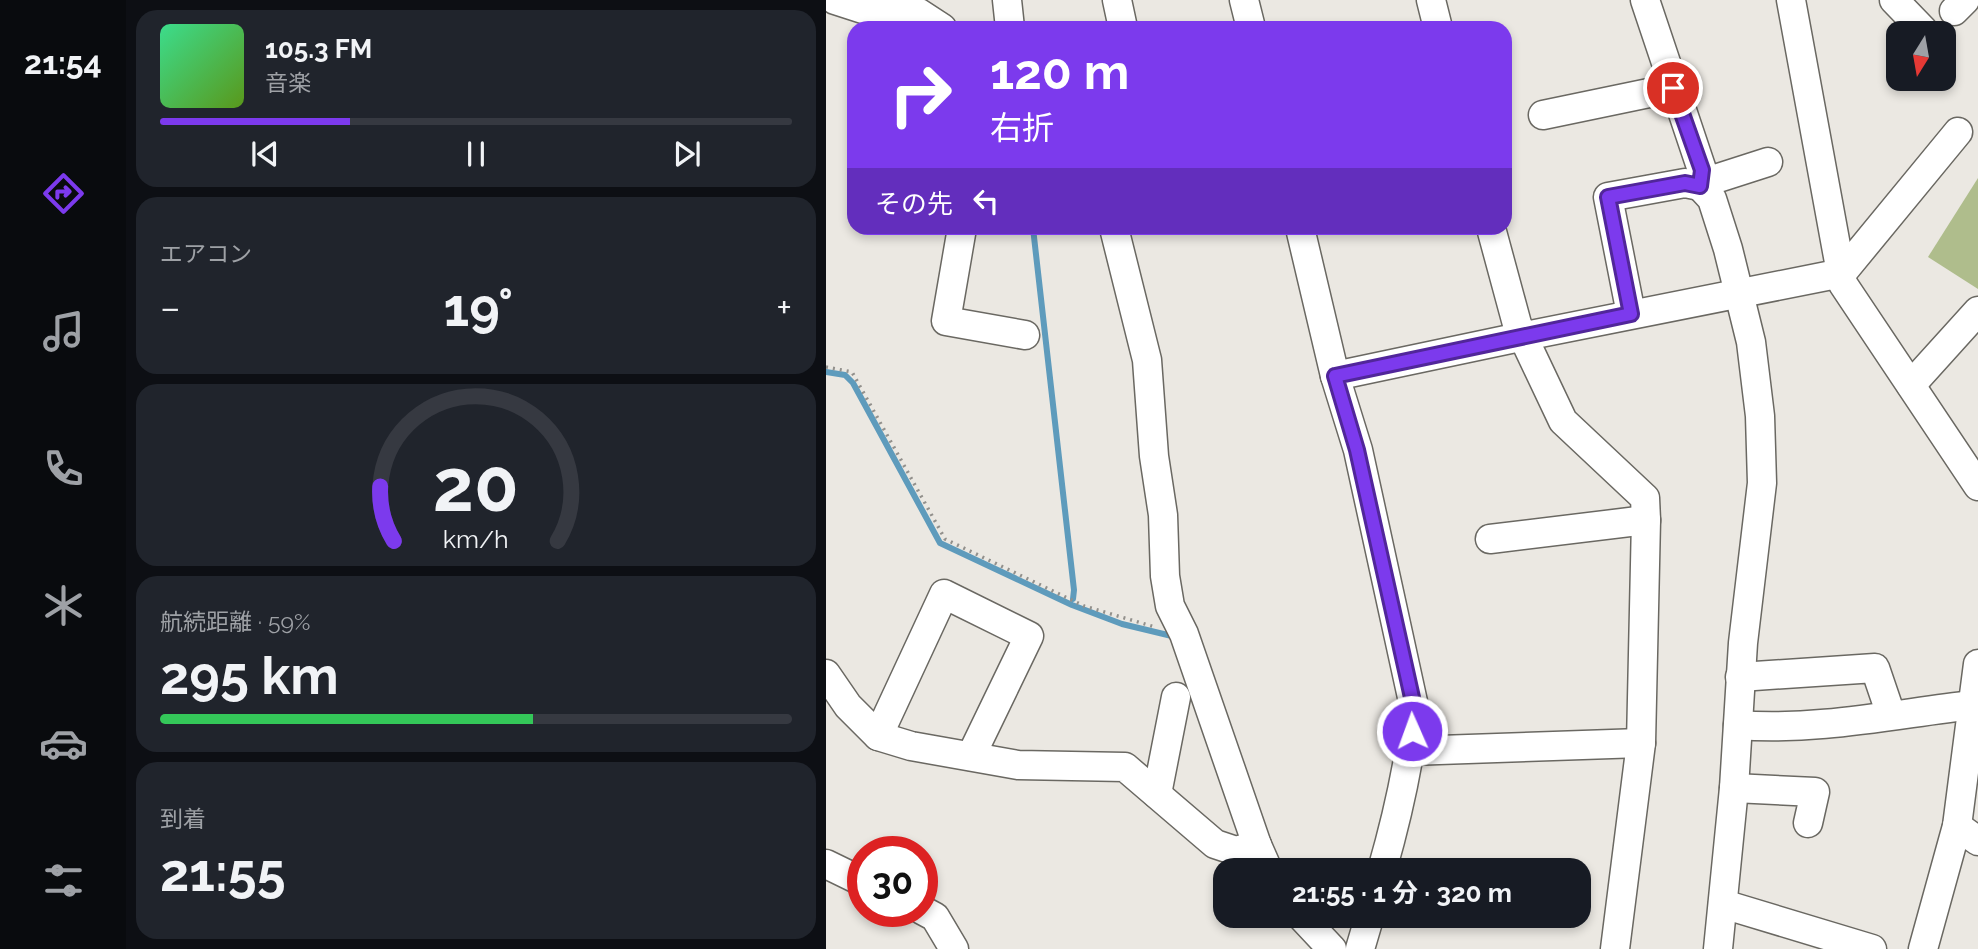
<!DOCTYPE html>
<html lang="ja">
<head>
<meta charset="utf-8">
<style>
  :root { --surface:#171b24; --page:#20242c; --text:#f1f3f6; --muted:#9ea1a6; --line:#363941; --accent:#7c3aed }
  body { margin:0; font-family:Raleway,"Noto Sans JP",sans-serif; background:var(--page); color:var(--text); height:100vh; display:flex; flex-direction:column; font-size:26px; white-space:nowrap }
  * { box-sizing:border-box; margin:0 }
  p { font-size:23px; color:var(--muted) }
  .icon { flex:none; width:38px; height:38px; fill:none; stroke:currentColor; stroke-width:2; stroke-linecap:round; stroke-linejoin:round }
  .map { position:relative; flex:1; overflow:hidden }
  .side { display:flex; flex-direction:column; gap:10px; padding:10px; background:#0d0f14; width:700px }
  .side>* { flex:none }
  .hud { position:absolute; left:21px; top:21px; width:665px; height:214px; border-radius:21px; box-shadow:0 4px 10px #0003; background:#7c3aed; color:#fff; overflow:hidden }
  .needle { width:46px; rotate:191deg }
  .fabs { position:absolute; left:1060px; top:21px; display:grid; gap:14px }
  .fabs a { display:grid; place-items:center; width:70px; height:70px; border-radius:14px; background:var(--surface); box-shadow:0 4px 10px #0003; font-size:35px }
  .speed { position:absolute; left:21px; top:836px; display:flex; gap:14px; font-size:35px; font-weight:700; text-align:center }
  .speed>* { display:grid; place-content:center; width:91px; height:91px; border-radius:50%; background:var(--surface); box-shadow:0 4px 10px #0003; line-height:1 }
  .speed .limit { border:10px solid #d22; background:#fff; color:#111 }
  .pin { position:absolute; display:grid; place-items:center; width:60px; height:60px; color:#fff; margin:-30px; border:4px solid #fff; border-radius:50%; box-shadow:0 2px 7px #0007 }
  .me { position:absolute; width:77px; margin:-38px; rotate:358deg; stroke-linejoin:round; filter:drop-shadow(0 0 5px #0008) }
  .turn { display:flex; align-items:center; gap:24px; height:147px; padding:0 28px; font-size:32px }
  .turn .icon { width:91px; height:91px; stroke-width:2.5 }
  .turn b { display:block; font-size:49px; line-height:60px }
  .then { display:flex; align-items:center; height:66px; padding:0 28px; background:#0003; gap:14px; font-size:26px }
  .big { font-size:52px; font-weight:700; line-height:1.1 }
  .side .tile { flex:1; display:flex; flex-direction:column; justify-content:center; gap:10px; min-width:0; padding:0 24px; border-radius:21px; background:var(--page) }
  .side .dial { align-items:center; gap:0 }
  .dial svg { height:182px; overflow:visible; fill:none; stroke:var(--line); stroke-width:7; stroke-linecap:round; text-anchor:middle }
  .dial text { fill:var(--text); stroke:none }
  .song { display:flex; align-items:center; gap:21px }
  .cover { width:84px; height:84px; border-radius:10px; background:linear-gradient(135deg,hsl(150 70% 55%),hsl(90 70% 35%)) }
  .played { height:7px; border-radius:4px; background:linear-gradient(90deg,var(--accent) 30%,var(--line) 30%) }
  .keys { display:flex; justify-content:space-around; direction:ltr }
  .heat { display:flex; justify-content:space-between; align-items:center; font-size:38px; direction:ltr }
  .charge { height:10px; border-radius:5px; background:linear-gradient(90deg,#34c759 59%,var(--line) 0) }
  .trip { position:absolute; left:387px; top:858px; width:378px; height:70px; border-radius:21px; background:var(--surface); box-shadow:0 4px 10px #0003; font-weight:700; line-height:70px; text-align:center }
  main { display:flex; flex:1; min-height:0 }
  .dock { display:flex; flex-direction:column; width:126px; justify-content:space-around; align-items:center; background:#090b0e; color:var(--muted) }
  .dock .icon { width:49px; height:49px }
  .dock .current { color:var(--accent) }
  .dock b { font-size:32px; color:var(--text) }
  .map>svg:first-child { display:block }
  .green { fill:#afbd8c }
  .lines { fill:none; stroke-linecap:round; stroke-linejoin:round }
  .stream { stroke:#5e9bbc; stroke-width:6 }
  .minor-casing { stroke:#6a6862; stroke-width:31 }
  .path { stroke:#92908c; stroke-width:3.5; stroke-dasharray:2 5; stroke-linecap:butt }
  .minor { stroke:#fff; stroke-width:28 }
  .route-casing { stroke:#51269a; stroke-width:18 }
  .route { stroke:#7c3aed; stroke-width:12 }
</style>
</head>
<body>
<main>
<nav class="dock">
<b>21:54</b>
<svg class="icon current" aria-label="directions" viewBox="0 0 24 24"><path d="M12 3l9 9-9 9-9-9zM9 14v-3h6M13 9l2 2-2 2"/></svg>
<svg class="icon" aria-label="music" viewBox="0 0 24 24"><path d="M9 18V5l10-2v13"/><circle cx="6" cy="18" r="3"/><circle cx="16" cy="16" r="3"/></svg>
<svg class="icon" aria-label="phone" viewBox="0 0 24 24"><path d="M5 4h4l2 5-3 2q2 4 5 5l2-3 5 2v4C11 20 4 13 5 4z"/></svg>
<svg class="icon" aria-label="climate" viewBox="0 0 24 24"><path d="M12 3v18M4 7l16 10M4 17L20 7"/></svg>
<svg class="icon" aria-label="car" viewBox="0 0 24 24"><path d="M5 17H2v-5l4-1 3-4h7l3 4 3 1v5h-3M9 17h6M6 11h13"/><circle cx="7" cy="17" r="2"/><circle cx="17" cy="17" r="2"/></svg>
<svg class="icon" aria-label="filters" viewBox="0 0 24 24"><path d="M4 7h16M4 17h16"/><circle cx="9" cy="7" r="2"/><circle cx="15" cy="17" r="2"/></svg>
</nav>
<section class="side">
<div class="tile">
<div class="song"><i class="cover"></i><div><b>105.3 FM</b><p>音楽</p></div></div>
<div class="played"></div>
<div class="keys"><svg class="icon" aria-label="previous" viewBox="0 0 24 24"><path d="M18 5L8 12l10 7zM5 5v14"/></svg><svg class="icon" aria-label="pause" viewBox="0 0 24 24"><path d="M8 5v14M16 5v14"/></svg><svg class="icon" aria-label="next" viewBox="0 0 24 24"><path d="M6 5l10 7-10 7zM19 5v14"/></svg></div>
</div>
<div class="tile"><p>エアコン</p>
<div class="heat"><a>−</a><b class="big">19°</b><a>+</a></div>
</div>
<div class="tile dial"><svg viewBox="0 0 100 80">
<path d="M14 69A42 42 0 1 1 86 69"/>
<path d="M14 69A42 42 0 0 1 8 45" stroke="#7c3aed"/>
<text x="50" y="56" font-size="32" font-weight="700">20</text>
<text x="50" y="72" font-size="11">km/h</text>
</svg></div>
<div class="tile"><p>航続距離 · 59%</p><b class="big">295 km</b><div class="charge"></div></div>
<div class="tile"><p>到着</p><b class="big">21:55</b></div>
</section>
<div class="map">
<svg width="1152" height="949" viewBox="0 0 1152 949">
  <rect width="100%" height="100%" fill="#ebe8e2"/>
  <polygon class="green" points="1152,178 1152,289 1102,257"/>
  <g class="lines">
    <g class="stream">
      <polyline points="207,228 248,590 247,599"/>
      <polyline points="0,372 19,375 27,383 114,543 246,605 296,624 350,637"/>
    </g>
    <g class="minor-casing">
      <g id="minor">
        <polyline points="9,0 43,11 93,13 116,28"/>
        <polyline points="181,0 184,28"/>
        <polyline points="291,0 297,28"/>
        <polyline points="418,0 425,28"/>
        <polyline points="605,0 612,28"/>
        <polyline points="819,0 876,170 874,186 886,199 902,249 925,342 934,416 936,483 917,643 908,788 892,949"/>
        <polyline points="965,0 1017,284 1152,486"/>
        <polyline points="1068,0 1097,30"/>
        <polyline points="1128,11 1139,0"/>
        <polyline points="717,115 847,88"/>
        <polyline points="136,228 120,321 199,335"/>
        <polyline points="288,228 321,360 328,456 337,515 339,576 344,606 358,634 431,845"/>
        <path d="M474 228 509 376 532 450 589 711C583 765 571 818 556 870"/>
        <polyline points="665,228 691,324 737,421 819,498 820,520 815,743 789,949"/>
        <polyline points="805,314 782,197 859,183 874,186 886,180 942,162"/>
        <polyline points="509,376 694,337 1016,273 1132,132"/>
        <polyline points="1085,385 1152,311"/>
        <polyline points="664,539 820,520"/>
        <polyline points="0,674 22,706 52,736 85,746 192,765 299,767 389,844 410,851 431,845 442,870"/>
        <polyline points="914,677 1049,668 1065,715"/>
        <path d="M912 725C991 731 1068 714 1146 705"/>
        <polyline points="52,736 118,594 203,636 145,756"/>
        <polyline points="584,751 815,743"/>
        <polyline points="908,788 989,792 982,823"/>
        <polyline points="331,794 350,697"/>
        <polyline points="1131,826 1152,841"/>
        <polyline points="0,864 37,882"/>
        <polyline points="897,904 1046,949"/>
        <polyline points="96,910 109,917 128,949"/>
        <polyline points="474,915 506,949"/>
        <polyline points="534,949 544,915"/>
        <polyline points="1097,949 1131,826 1152,664"/>
      </g>
    </g>
    <g class="path">
      <polyline points="1066,75 1073,68"/>
      <polyline points="0,367 26,372 119,539 258,606 329,627"/>
    </g>
    <use href="#minor" class="minor"/>
  </g>
  <g class="lines">
    <g class="route-casing">
      <polyline id="route" points="586,731 589,711 531,450 509,376 805,314 782,197 859,183 874,186 876,170 847,88"/>
    </g>
    <use href="#route" class="route"/>
  </g>
</svg>
<div class="fabs">
<a><svg class="needle" viewBox="-14 -14 28 28"><path d="M0-13l5 13h-10z" fill="#e53935"/><path d="M0 13l5-13h-10z" fill="#9ea1a6"/></svg></a>
</div>
<div class="speed"><div class="limit">30</div></div>
<div class="pin" style="left:847px;top:88px;background:#d93025"><svg class="icon" aria-label="arrive" viewBox="0 0 24 24"><path d="M6 21V4h12l-3 4 3 4H6"/></svg></div>
<svg class="me" style="left:586px;top:731px" viewBox="-20 -20 40 40"><circle r="17" fill="#7c3aed" stroke="#fff" stroke-width="3"/><path d="M0-11L8 9 0 5-8 9z" fill="#fff"/></svg>
<div class="trip">21:55 · 1 分 · 320 m</div>
<div class="hud">
<div class="turn"><svg class="icon" aria-label="right" viewBox="0 0 24 24"><path d="M7 20v-9h11M14 6l5 5-5 5"/></svg><div><b>120 m</b>右折</div></div>
<div class="then">その先<svg class="icon" aria-label="left" viewBox="0 0 24 24"><path d="M17 20v-9H6M10 6l-5 5 5 5"/></svg></div>
</div>
</div>
</main>
</body>
</html>
